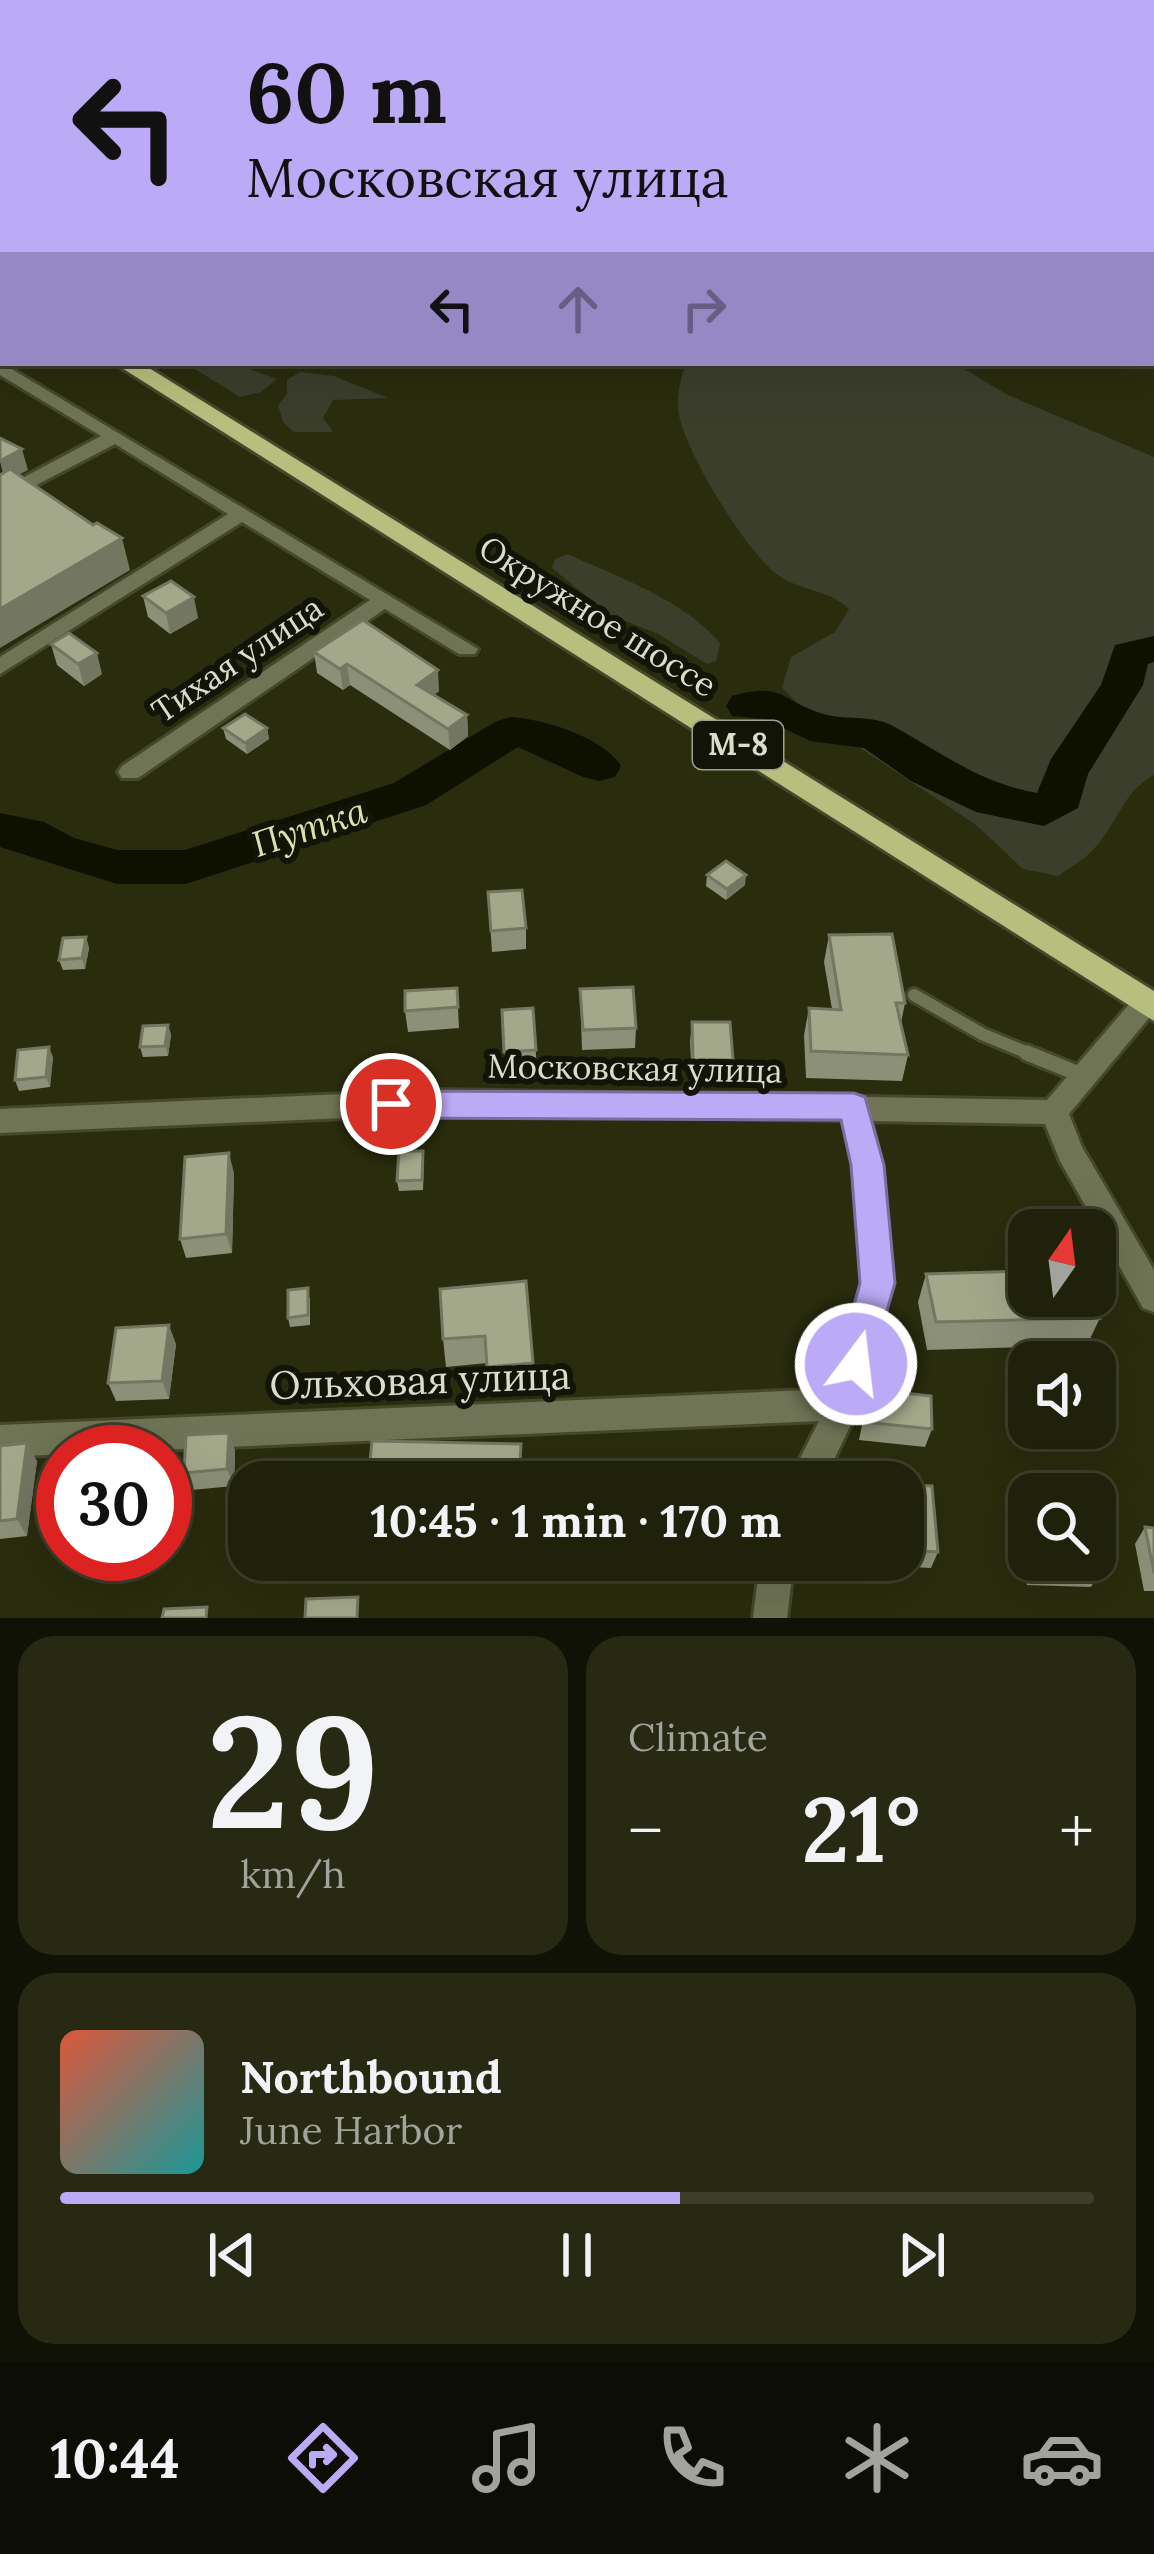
<!DOCTYPE html>
<html lang="en">
<head>
<meta charset="utf-8">
<style>
  :root { --surface:#1f210a; --page:#272913; --text:#f1f3f6; --muted:#a1a39c; --line:#3c3e2b; --accent:#bbaaf6 }
  body { margin:0; font-family:Lora,serif; background:var(--page); color:var(--text); height:100vh; display:flex; flex-direction:column; font-size:45px; white-space:nowrap }
  * { box-sizing:border-box; margin:0 }
  p { font-size:39px; color:var(--muted) }
  .icon { flex:none; width:66px; height:66px; fill:none; stroke:currentColor; stroke-width:2; stroke-linecap:round; stroke-linejoin:round }
  .map { position:relative; height:1618px; overflow:hidden }
  .panel { display:flex; flex-direction:column; gap:18px; padding:18px; background:#111206; flex:1 }
  .panel>* { flex:none }
  .guide { position:absolute; left:0px; top:0px; width:1155px; height:366px; box-shadow:0 12px 48px #0002,0 0 0 3px var(--line); background:#bbaaf6; color:#111; overflow:hidden }
  .needle { width:78px; rotate:14deg }
  .controls { position:absolute; left:1008px; top:1209px; display:grid; gap:24px }
  .controls a { display:grid; place-items:center; width:108px; height:108px; border-radius:24px; background:var(--surface); box-shadow:0 12px 48px #0002,0 0 0 3px var(--line); font-size:60px }
  .speed { position:absolute; left:36px; top:1425px; display:flex; gap:24px; font-size:60px; font-weight:700; text-align:center }
  .speed>* { display:grid; place-content:center; width:156px; height:156px; border-radius:50%; background:var(--surface); box-shadow:0 12px 48px #0002,0 0 0 3px var(--line); line-height:1 }
  .speed .limit { border:18px solid #d22; background:#fff; color:#111 }
  .pin { position:absolute; display:grid; place-items:center; width:102px; height:102px; color:#fff; margin:-51px; border:6px solid #fff; border-radius:50%; box-shadow:0 3px 12px #0007 }
  .me { position:absolute; width:132px; margin:-66px; rotate:15deg; stroke-linejoin:round; filter:drop-shadow(0 0 9px #0008) }
  .turn { display:flex; align-items:center; gap:42px; height:252px; padding:0 48px; font-size:54px }
  .turn .icon { width:156px; height:156px; stroke-width:2.5 }
  .turn b { display:block; font-size:84px; line-height:102px }
  .lanes { display:flex; align-items:center; height:114px; padding:0 48px; background:#0003; justify-content:center; gap:60px; direction:ltr }
  .lanes .off { opacity:.35 }
  .big { font-size:90px; font-weight:700; line-height:1.1 }
  .panel .tile { flex:1; display:flex; flex-direction:column; justify-content:center; gap:18px; min-width:0; padding:0 42px; border-radius:36px; background:var(--page) }
  .panel .dial { align-items:center; gap:0 }
  .dial b { font-size:156px; line-height:1 }
  .song { display:flex; align-items:center; gap:36px }
  .cover { width:144px; height:144px; border-radius:18px; background:linear-gradient(135deg,hsl(10 70% 55%),hsl(180 70% 35%)) }
  .played { height:12px; border-radius:6px; background:linear-gradient(90deg,var(--accent) 60%,var(--line) 60%) }
  .keys { display:flex; justify-content:space-around; direction:ltr }
  .heat { display:flex; justify-content:space-between; align-items:center; font-size:66px; direction:ltr }
  .panel .tiles { flex:1; display:grid; gap:18px; grid-template-columns:1fr 1fr }
  .tile:last-child { grid-column:span 2 }
  .trip { position:absolute; left:228px; top:1461px; width:696px; height:120px; border-radius:36px; background:var(--surface); box-shadow:0 12px 48px #0002,0 0 0 3px var(--line); font-weight:700; line-height:120px; text-align:center }
  .tab-bar { display:flex; height:192px; justify-content:space-around; align-items:center; background:#0c0d04; color:var(--muted) }
  .tab-bar .icon { width:84px; height:84px }
  .tab-bar .current { color:var(--accent) }
  .tab-bar b { font-size:54px; color:var(--text) }
  .map>svg:first-child { display:block }
  .green { fill:#3c3e2c }
  .lines { fill:none; stroke-linecap:round; stroke-linejoin:round }
  .river { fill:#0e1000; fill-rule:evenodd }
  .service-far2-casing { stroke:#45482b; stroke-width:10 }
  .service-far1-casing { stroke:#45482b; stroke-width:18 }
  .service-casing { stroke:#45482b; stroke-width:21 }
  .minor-casing { stroke:#45482b; stroke-width:6 }
  .primary-casing { stroke:#45482b; stroke-width:6 }
  .service-far2 { stroke:#707456; stroke-width:8 }
  .service-far1 { stroke:#707456; stroke-width:12 }
  .service { stroke:#707456; stroke-width:15 }
  .minor { fill:#707456; fill-rule:evenodd }
  .primary { fill:#b7bf7e; fill-rule:evenodd }
  .wall { fill:#8d9078 }
  .shaded-wall { fill:#737661 }
  .building { fill:#a4a88b; stroke:#737661; stroke-width:3 }
  .route { fill:#bbaaf6; stroke:#7a6ea0; stroke-width:3 }
  .labels { text-anchor:middle; stroke-width:12; stroke-linejoin:round; paint-order:stroke }
  .shield { fill:#121407; stroke:#9ea190; stroke-width:3 }
  .shield-label { font-size:30px; font-weight:bold; fill:#daddca }
  .street-label { font-size:33px; fill:#daddca; stroke:#121407 }
  .water-label { font-size:36px; font-style:italic; fill:#dce4ae; stroke:#121407 }
  .near-street-label { font-size:39px; fill:#daddca; stroke:#121407 }
</style>
</head>
<body>
<div class="map">
<svg width="1154" height="1618" viewBox="0 0 1154 1618">
  <rect width="100%" height="100%" fill="#292c0d"/>
  <g class="green">
    <polygon points="185,363 232,363 277,379 261,392 240,397"/>
    <path d="M686 363H954L1008 395 1154 457V775C1123 791 1116 827 1091 852 1082 861 1069 868 1058 876L1023 869 976 825 806 712 782 688 791 657 835 632 849 609C830 590 802 591 781 577 749 558 681 446 678 409 677 394 681 377 686 363Z"/>
    <polygon points="300,372 334,376 388,398 333,400 323,418 333,432 294,432 283,422 278,405 287,394 287,380"/>
    <path d="M568 554C619 578 683 599 720 643L716 661 707 664 658 634 608 614 552 568 555 559Z"/>
  </g>
  <g class="lines">
    <g class="river">
      <path d="M1154 636V662L1148 664 1143 685 1088 774 1078 808 1044 826 976 812 911 781 864 748 810 741 765 719 732 716 726 706 732 696C782 682 779 699 820 713 843 721 871 714 893 726 942 753 980 783 1037 793L1051 759 1101 685 1115 645Z"/>
      <path d="M510 717C541 718 605 738 621 766L615 777 599 781 583 777 518 747 426 805 186 884H117L0 847V813L44 822 74 838 117 850H185L394 783 495 722Z"/>
    </g>
    <g class="service-far2-casing">
      <g id="service-far2">
        <polyline points="597,0 608,3"/>
        <polyline points="717,3 722,0"/>
      </g>
    </g>
    <g class="service-far1-casing">
      <polyline id="service-far1" points="914,995 982,1034 1035,1056"/>
    </g>
    <g class="service-casing">
      <polyline id="service" points="1027,1053 1084,1076"/>
    </g>
    <g class="minor-casing">
      <g id="minor">
        <polygon points="567,0 581,0 564,3"/>
        <polygon points="3,207 3,217 0,218 0,208"/>
        <polygon points="3,307 3,318 0,319 0,308"/>
        <polygon points="0,362 478,649 475,654 459,654 385,609 138,778 122,778 118,772 122,766 370,600 242,522 0,674 0,657 228,514 115,444 0,504 0,490 101,436 0,375"/>
        <polygon points="1146,992 1154,995 1154,1012 1069,1114 1082,1147 1154,1270 1154,1312 1143,1308 1060,1161 1045,1124 871,1121 882,1165 892,1283 861,1404 823,1482 788,1482 819,1421 0,1457 0,1425 833,1389 862,1283 854,1165 843,1120 434,1114 0,1133 0,1109 434,1090 1047,1100 1137,995"/>
        <polygon points="760,1560 794,1560 787,1618 753,1618"/>
      </g>
    </g>
    <g class="primary-casing">
      <g id="primary">
        <rect x="0" y="278" width="3" height="14"/>
        <polygon points="114,363 141,363 1154,991 1154,1021"/>
      </g>
    </g>
    <use href="#service-far2" class="service-far2"/>
    <use href="#service-far1" class="service-far1"/>
    <use href="#service" class="service"/>
    <use href="#minor" class="minor"/>
    <use href="#primary" class="primary"/>
  </g>
  <g class="wall">
    <polygon points="3,151 3,203 0,202 0,153"/>
    <polygon points="143,596 198,618 170,634 148,617"/>
    <polygon points="51,644 102,674 84,686 57,665"/>
    <polygon points="314,652 439,691 434,695 467,715 468,736 450,750 350,685 343,690 317,673"/>
    <polygon points="223,728 267,728 269,739 247,754 226,739"/>
    <polygon points="707,875 745,885 726,900 706,886"/>
    <polygon points="488,892 526,928 526,949 492,952"/>
    <polygon points="829,935 905,1003 901,1023 908,1055 902,1081 806,1078 804,1035 809,1008 832,1009 824,962"/>
    <polygon points="86,937 89,948 85,969 63,970 59,960"/>
    <polygon points="457,988 459,1028 408,1032 405,1011"/>
    <polygon points="580,989 636,1028 635,1048 582,1050"/>
    <polygon points="533,1008 537,1071 505,1072 502,1010"/>
    <polygon points="692,1022 733,1060 730,1081 692,1080 690,1042"/>
    <polygon points="168,1025 171,1035 168,1056 143,1057 140,1047"/>
    <polygon points="53,1057 50,1087 19,1091 15,1080"/>
    <polygon points="424,1161 423,1190 399,1191 397,1181"/>
    <polygon points="234,1173 232,1253 186,1258 180,1239"/>
    <polygon points="926,1274 1100,1318 1087,1345 927,1350 918,1302"/>
    <polygon points="526,1281 534,1390 489,1394 487,1363 446,1367 443,1339"/>
    <polygon points="310,1297 310,1325 290,1327 288,1318"/>
    <polygon points="176,1344 169,1399 116,1401 108,1383"/>
    <polygon points="869,1389 932,1429 925,1447 859,1440"/>
    <polygon points="229,1433 235,1451 234,1486 191,1490 184,1473"/>
    <polygon points="0,1446 37,1461 27,1536 0,1539"/>
    <polygon points="903,1485 938,1552 931,1568 853,1564 853,1560 903,1560"/>
    <polygon points="1026,1508 1029,1508 1029,1560 1095,1560 1100,1571 1091,1587 1027,1585 1018,1525"/>
    <polygon points="1145,1527 1154,1528 1154,1591 1144,1591 1135,1544"/>
    <polygon points="611,1560 669,1560 669,1563 611,1562"/>
  </g>
  <g class="shaded-wall">
    <polygon points="22,449 28,470 5,482 0,461"/>
    <polygon points="122,538 130,570 0,648 0,609"/>
    <polygon points="194,597 198,618 170,634 166,613"/>
    <polygon points="97,653 102,674 84,686 78,664"/>
    <polygon points="347,664 350,685 343,690 340,669"/>
    <polygon points="438,670 439,691 418,706 417,685"/>
    <polygon points="467,715 468,736 450,750 448,729"/>
    <polygon points="267,728 269,739 247,754 245,743"/>
    <polygon points="746,875 745,885 726,900 727,889"/>
    <polygon points="86,937 89,948 85,969 82,958"/>
    <polygon points="168,1025 171,1035 168,1056 165,1046"/>
    <polygon points="49,1047 53,1057 50,1087 46,1077"/>
    <polygon points="229,1153 234,1173 232,1253 226,1234"/>
    <polygon points="169,1325 176,1344 169,1399 162,1381"/>
    <polygon points="229,1433 235,1451 234,1486 227,1469"/>
    <polygon points="27,1443 37,1461 27,1536 17,1519"/>
  </g>
  <g class="building">
    <polygon points="3,151 3,186 0,185 0,160 2,159 0,158 0,153"/>
    <polygon points="0,438 22,449 0,461"/>
    <polygon points="10,469 93,525 97,523 122,538 0,609 0,475"/>
    <polygon points="171,581 194,597 166,613 143,596"/>
    <polygon points="363,620 438,670 417,685 467,715 448,729 347,664 340,669 314,652"/>
    <polygon points="69,633 97,653 78,664 51,644"/>
    <polygon points="245,714 267,728 245,743 223,728"/>
    <polygon points="726,861 746,875 727,889 707,875"/>
    <polygon points="522,890 526,928 491,931 488,892"/>
    <polygon points="892,934 905,1003 896,1003 908,1055 811,1051 809,1008 841,1010 829,935"/>
    <polygon points="86,937 82,958 59,960 63,938"/>
    <polygon points="633,987 636,1028 583,1030 580,989"/>
    <polygon points="457,988 458,1007 405,1011 405,991"/>
    <polygon points="533,1008 536,1050 504,1052 502,1010"/>
    <polygon points="692,1022 730,1022 733,1060 693,1060"/>
    <polygon points="168,1025 165,1046 140,1047 143,1026"/>
    <polygon points="49,1047 46,1077 15,1080 18,1050"/>
    <polygon points="399,1151 423,1151 422,1180 397,1181"/>
    <polygon points="229,1153 226,1234 180,1239 185,1157"/>
    <polygon points="1029,1271 1029,1296 1094,1296 1100,1318 936,1322 926,1274"/>
    <polygon points="526,1281 533,1363 487,1367 485,1336 443,1339 440,1289"/>
    <polygon points="308,1288 308,1315 288,1318 288,1290"/>
    <polygon points="169,1325 162,1381 108,1383 116,1328"/>
    <polygon points="869,1389 931,1396 932,1429 864,1422"/>
    <polygon points="229,1433 227,1469 184,1473 186,1435"/>
    <polygon points="372,1441 521,1444 519,1482 368,1482"/>
    <polygon points="27,1443 17,1519 0,1521 0,1446"/>
    <polygon points="611,1469 669,1470 669,1482 611,1482"/>
    <polygon points="903,1485 932,1486 938,1552 903,1550"/>
    <polygon points="1145,1527 1154,1528 1154,1573"/>
    <polygon points="1095,1542 1100,1571 1036,1569 1034,1560 1095,1560"/>
    <polygon points="358,1597 357,1618 305,1618 306,1599"/>
    <polygon points="207,1607 206,1618 162,1618 164,1609"/>
  </g>
  <polygon class="route" points="391,1091 854,1093 865,1097 884,1165 895,1283 868,1376 856,1381 843,1376 838,1364 860,1283 851,1165 841,1120 391,1118 380,1114 375,1104 380,1095"/>
  <g class="labels">
    <rect class="shield" x="693" y="721" width="90" height="48" rx="9"/>
    <g class="shield-label">
      <text x="738" y="755">М-8</text>
    </g>
    <g class="street-label">
      <text transform="translate(598 616) rotate(32)" y="12">Окружное шоссе</text>
      <text transform="translate(237 659) rotate(-34)" y="12">Тихая улица</text>
      <text transform="translate(635 1068) rotate(1)" y="12">Московская улица</text>
    </g>
    <g class="water-label">
      <text transform="translate(309 827) rotate(-18)" y="13">Путка</text>
    </g>
    <g class="near-street-label">
      <text transform="translate(420 1380) rotate(-2)" y="14">Ольховая улица</text>
    </g>
  </g>
</svg>
<div class="controls">
<a><svg class="needle" viewBox="-14 -14 28 28"><path d="M0-13l5 13h-10z" fill="#e53935"/><path d="M0 13l5-13h-10z" fill="#a1a39c"/></svg></a>
<a><svg class="icon" aria-label="sound" viewBox="0 0 24 24"><path d="M4 9h4l5-4v14l-5-4H4zM17 9q2 3 0 6"/></svg></a>
<a><svg class="icon" aria-label="search" viewBox="0 0 24 24"><circle cx="10" cy="10" r="6"/><path d="M15 15l6 6"/></svg></a>
</div>
<div class="speed"><div class="limit">30</div></div>
<div class="pin" style="left:391px;top:1104px;background:#d93025"><svg class="icon" aria-label="arrive" viewBox="0 0 24 24"><path d="M6 21V4h12l-3 4 3 4H6"/></svg></div>
<svg class="me" style="left:856px;top:1364px" viewBox="-20 -20 40 40"><circle r="17" fill="#bbaaf6" stroke="#fff" stroke-width="3"/><path d="M0-11L8 9 0 5-8 9z" fill="#fff"/></svg>
<div class="trip">10:45 · 1 min · 170 m</div>
<div class="guide">
<div class="turn"><svg class="icon" aria-label="left" viewBox="0 0 24 24"><path d="M17 20v-9H6M10 6l-5 5 5 5"/></svg><div><b>60 m</b>Московская улица</div></div>
<div class="lanes"><svg class="icon" aria-label="left" viewBox="0 0 24 24"><path d="M17 20v-9H6M10 6l-5 5 5 5"/></svg><svg class="icon off" aria-label="ahead" viewBox="0 0 24 24"><path d="M12 20V5M6 11l6-6 6 6"/></svg><svg class="icon off" aria-label="right" viewBox="0 0 24 24"><path d="M7 20v-9h11M14 6l5 5-5 5"/></svg></div>
</div>
</div>
<section class="panel">
<div class="tiles">
<div class="tile dial"><b>29</b><p>km/h</p></div>
<div class="tile"><p>Climate</p>
<div class="heat"><a>−</a><b class="big">21°</b><a>+</a></div>
</div>
<div class="tile">
<div class="song"><i class="cover"></i><div><b>Northbound</b><p>June Harbor</p></div></div>
<div class="played"></div>
<div class="keys"><svg class="icon" aria-label="previous" viewBox="0 0 24 24"><path d="M18 5L8 12l10 7zM5 5v14"/></svg><svg class="icon" aria-label="pause" viewBox="0 0 24 24"><path d="M8 5v14M16 5v14"/></svg><svg class="icon" aria-label="next" viewBox="0 0 24 24"><path d="M6 5l10 7-10 7zM19 5v14"/></svg></div>
</div>
</div>
</section>
<nav class="tab-bar">
<b>10:44</b>
<svg class="icon current" aria-label="directions" viewBox="0 0 24 24"><path d="M12 3l9 9-9 9-9-9zM9 14v-3h6M13 9l2 2-2 2"/></svg>
<svg class="icon" aria-label="music" viewBox="0 0 24 24"><path d="M9 18V5l10-2v13"/><circle cx="6" cy="18" r="3"/><circle cx="16" cy="16" r="3"/></svg>
<svg class="icon" aria-label="phone" viewBox="0 0 24 24"><path d="M5 4h4l2 5-3 2q2 4 5 5l2-3 5 2v4C11 20 4 13 5 4z"/></svg>
<svg class="icon" aria-label="climate" viewBox="0 0 24 24"><path d="M12 3v18M4 7l16 10M4 17L20 7"/></svg>
<svg class="icon" aria-label="car" viewBox="0 0 24 24"><path d="M5 17H2v-5l4-1 3-4h7l3 4 3 1v5h-3M9 17h6M6 11h13"/><circle cx="7" cy="17" r="2"/><circle cx="17" cy="17" r="2"/></svg>
</nav>
</body>
</html>
